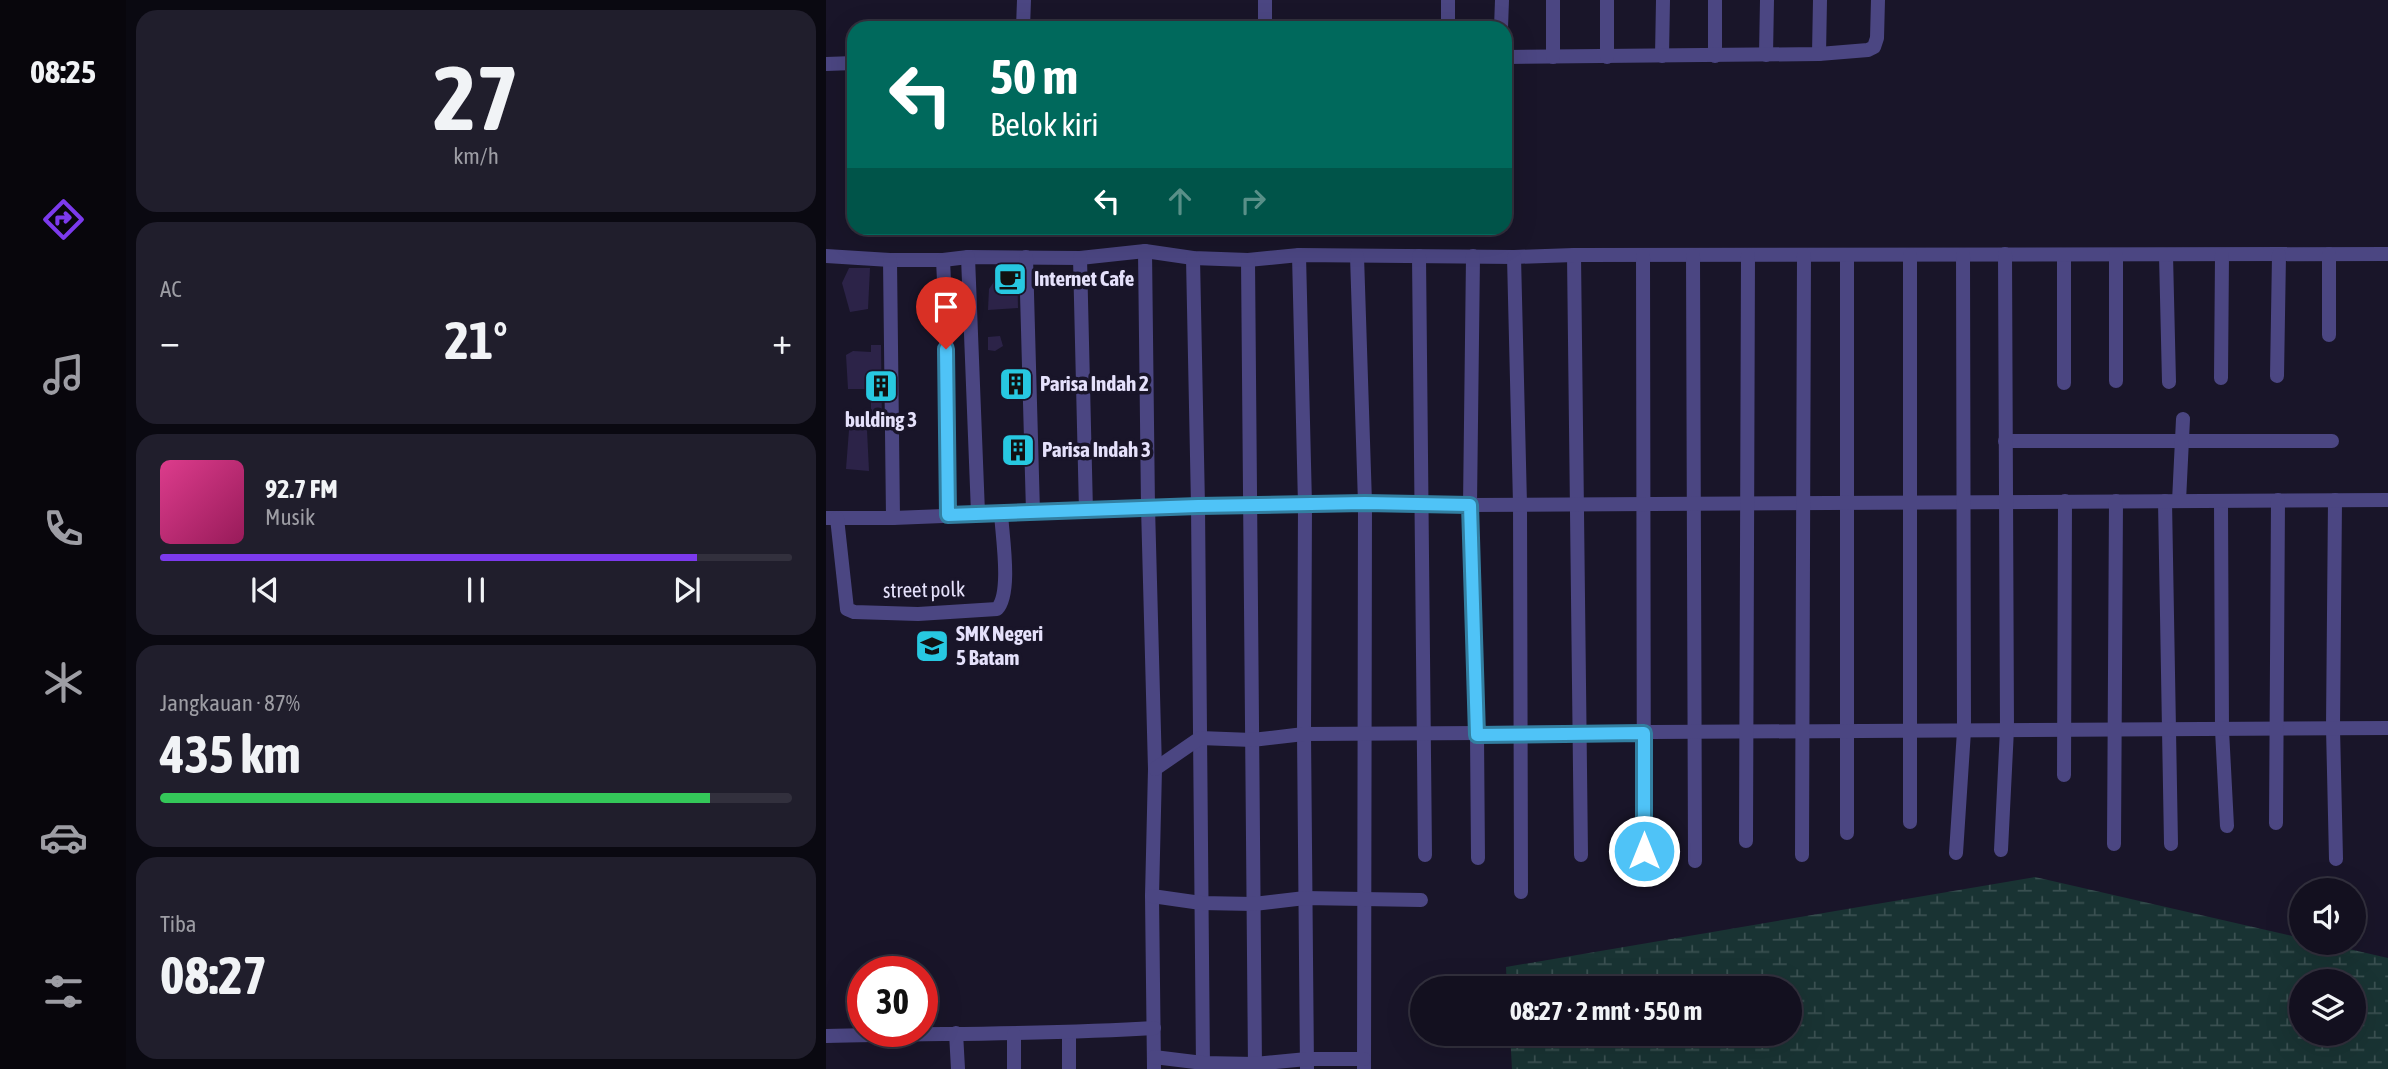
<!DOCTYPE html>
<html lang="id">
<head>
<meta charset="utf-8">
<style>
  :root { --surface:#13101f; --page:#201e2c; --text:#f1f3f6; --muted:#9d9da4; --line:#32303d; --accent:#7c3aed }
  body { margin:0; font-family:"Asap Condensed",sans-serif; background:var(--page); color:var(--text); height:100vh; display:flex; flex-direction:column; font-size:26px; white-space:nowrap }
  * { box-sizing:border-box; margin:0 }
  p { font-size:23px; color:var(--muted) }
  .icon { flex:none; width:38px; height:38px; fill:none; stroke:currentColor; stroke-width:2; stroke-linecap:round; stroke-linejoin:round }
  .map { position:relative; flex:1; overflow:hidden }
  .panel { display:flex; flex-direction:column; gap:10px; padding:10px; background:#0a0911; width:700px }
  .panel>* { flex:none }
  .guide { position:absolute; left:21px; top:21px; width:665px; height:214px; border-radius:21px; box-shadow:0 7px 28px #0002,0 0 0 2px var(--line); background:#00695c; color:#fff; overflow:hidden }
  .controls { position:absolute; left:1463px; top:878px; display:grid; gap:14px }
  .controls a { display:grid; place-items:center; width:77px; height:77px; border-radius:50%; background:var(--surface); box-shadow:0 7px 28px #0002,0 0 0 2px var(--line); font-size:35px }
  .speed { position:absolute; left:21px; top:956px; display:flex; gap:14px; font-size:35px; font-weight:700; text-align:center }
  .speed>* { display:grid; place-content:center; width:91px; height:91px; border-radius:50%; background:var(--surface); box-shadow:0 7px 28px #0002,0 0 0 2px var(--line); line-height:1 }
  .speed .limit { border:10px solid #d22; background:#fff; color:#111 }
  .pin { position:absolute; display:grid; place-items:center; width:60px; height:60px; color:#fff; margin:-72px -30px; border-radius:50% 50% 50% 0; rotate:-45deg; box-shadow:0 0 7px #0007 }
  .pin .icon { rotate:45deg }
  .me { position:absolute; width:77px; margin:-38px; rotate:0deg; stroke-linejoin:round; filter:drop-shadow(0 0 5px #0008) }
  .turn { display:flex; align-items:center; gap:24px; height:147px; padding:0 28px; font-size:32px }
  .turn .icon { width:91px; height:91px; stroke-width:2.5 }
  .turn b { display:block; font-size:49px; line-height:60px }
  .lanes { display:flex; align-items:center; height:66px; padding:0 28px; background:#0003; justify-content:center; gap:35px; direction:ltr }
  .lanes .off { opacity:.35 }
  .big { font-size:52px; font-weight:700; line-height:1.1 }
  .panel .tile { flex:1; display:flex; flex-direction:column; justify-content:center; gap:10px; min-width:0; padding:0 24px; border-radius:21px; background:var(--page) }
  .panel .dial { align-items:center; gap:0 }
  .dial b { font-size:91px; line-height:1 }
  .song { display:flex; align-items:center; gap:21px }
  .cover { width:84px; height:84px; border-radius:10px; background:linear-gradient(135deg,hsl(330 70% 55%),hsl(330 70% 35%)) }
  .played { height:7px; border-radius:4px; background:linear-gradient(90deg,var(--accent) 85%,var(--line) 85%) }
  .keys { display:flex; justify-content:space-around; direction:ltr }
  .heat { display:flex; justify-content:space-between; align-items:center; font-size:38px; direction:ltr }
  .charge { height:10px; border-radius:5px; background:linear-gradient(90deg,#34c759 87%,var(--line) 0) }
  .trip { position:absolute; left:584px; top:976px; width:392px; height:70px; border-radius:35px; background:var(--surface); box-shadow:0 7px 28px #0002,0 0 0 2px var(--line); font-weight:700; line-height:70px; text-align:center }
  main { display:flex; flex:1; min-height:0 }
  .tabs { display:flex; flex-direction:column; width:126px; justify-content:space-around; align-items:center; background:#08060c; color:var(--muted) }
  .tabs .icon { width:49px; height:49px }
  .tabs .current { color:var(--accent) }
  .tabs b { font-size:32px; color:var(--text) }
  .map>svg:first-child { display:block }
  .wetland { fill:url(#wetland-marsh); fill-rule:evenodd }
  .building { fill:#2c2348 }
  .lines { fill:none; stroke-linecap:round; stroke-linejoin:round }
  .street { stroke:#4b4682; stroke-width:14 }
  .route-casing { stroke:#337fa1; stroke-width:18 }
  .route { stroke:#4fc3f7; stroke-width:12 }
  .labels { text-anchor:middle; stroke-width:7; stroke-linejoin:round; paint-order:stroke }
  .poi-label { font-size:21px; font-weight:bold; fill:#e5e1fb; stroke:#191529; text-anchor:start }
  .street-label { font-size:21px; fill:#e5e1fb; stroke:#191529 }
</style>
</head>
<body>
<main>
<nav class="tabs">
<b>08:25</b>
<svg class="icon current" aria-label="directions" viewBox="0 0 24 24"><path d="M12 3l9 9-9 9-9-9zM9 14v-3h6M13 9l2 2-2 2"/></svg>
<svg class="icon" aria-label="music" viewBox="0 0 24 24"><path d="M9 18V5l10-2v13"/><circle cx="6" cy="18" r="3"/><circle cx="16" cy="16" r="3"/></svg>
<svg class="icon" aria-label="phone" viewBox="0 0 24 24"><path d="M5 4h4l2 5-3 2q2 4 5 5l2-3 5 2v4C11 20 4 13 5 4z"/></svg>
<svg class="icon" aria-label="climate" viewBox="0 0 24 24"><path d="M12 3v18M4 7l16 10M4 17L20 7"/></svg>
<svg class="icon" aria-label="car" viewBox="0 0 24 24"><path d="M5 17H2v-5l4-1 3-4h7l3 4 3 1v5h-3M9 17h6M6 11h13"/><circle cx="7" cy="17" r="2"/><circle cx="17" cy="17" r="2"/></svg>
<svg class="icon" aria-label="filters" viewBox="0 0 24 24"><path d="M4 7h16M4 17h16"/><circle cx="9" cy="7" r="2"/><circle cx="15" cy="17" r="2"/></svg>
</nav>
<section class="panel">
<div class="tile dial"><b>27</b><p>km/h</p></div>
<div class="tile"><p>AC</p>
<div class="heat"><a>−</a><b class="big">21°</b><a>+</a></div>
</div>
<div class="tile">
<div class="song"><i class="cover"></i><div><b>92.7 FM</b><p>Musik</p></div></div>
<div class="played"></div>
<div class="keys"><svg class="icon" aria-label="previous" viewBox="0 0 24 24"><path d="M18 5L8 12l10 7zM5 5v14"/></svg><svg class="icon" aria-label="pause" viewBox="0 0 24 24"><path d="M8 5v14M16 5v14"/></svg><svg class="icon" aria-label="next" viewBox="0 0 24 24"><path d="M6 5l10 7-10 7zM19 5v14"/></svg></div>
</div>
<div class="tile"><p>Jangkauan · 87%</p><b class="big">435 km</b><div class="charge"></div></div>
<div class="tile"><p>Tiba</p><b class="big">08:27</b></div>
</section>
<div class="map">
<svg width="1562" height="1069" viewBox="0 0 1562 1069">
  <defs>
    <pattern id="wetland-marsh" width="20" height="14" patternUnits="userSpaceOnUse" patternTransform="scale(1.75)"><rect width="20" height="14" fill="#193333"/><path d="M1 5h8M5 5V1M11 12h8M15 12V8" fill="none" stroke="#3a5051"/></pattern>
  </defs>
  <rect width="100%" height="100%" fill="#191529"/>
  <path class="wetland" d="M1209 877 1475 938V943H1497L1562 958V1069H686L684 1034H964V989H681L680 967ZM1475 982H1528V1034H1475Z"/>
  <g class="building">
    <polygon points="178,267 191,268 192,308 162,310 163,289"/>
    <polygon points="23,268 44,268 42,309 24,312 16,283"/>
    <polygon points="174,336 177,346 169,351 162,350 162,337"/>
    <polygon points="45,345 55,345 56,429 45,427 45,389 22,389 20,355 27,351 45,352"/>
    <polygon points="194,375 194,390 182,391 180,378"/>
    <polygon points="23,430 41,430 43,471 20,469"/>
    <polygon points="181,441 195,441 196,459 181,459"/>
  </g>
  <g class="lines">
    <g class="street">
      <polyline points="439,0 439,28"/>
      <polyline points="197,28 198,0"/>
      <polyline points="622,28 622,0"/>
      <polyline points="675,28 676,0"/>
      <polyline points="993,54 994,0"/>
      <polyline points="940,55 941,0"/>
      <polyline points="836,56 837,0"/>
      <polyline points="889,56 889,0"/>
      <polyline points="679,57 993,54 1042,50 1048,47 1051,38 1052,0"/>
      <polyline points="727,57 727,0"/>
      <polyline points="781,57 781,0"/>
      <polyline points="0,64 28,63"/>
      <polyline points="319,251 322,507 329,769 326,896 328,1069"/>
      <polyline points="473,255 479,505 478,734 481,1069"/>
      <polyline points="748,255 755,855"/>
      <polyline points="1021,255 1021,833"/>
      <polyline points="1238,255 1238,383"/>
      <polyline points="1340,255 1343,382"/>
      <polyline points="0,256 64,260 117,260 142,257 254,258 319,251 367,258 422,260 473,255 688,257 748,255 1562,254"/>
      <polyline points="531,256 539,503 538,1069"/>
      <polyline points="593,256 599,855"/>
      <polyline points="647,256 644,505 651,735 652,858"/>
      <polyline points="817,256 818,875"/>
      <polyline points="867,256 869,861"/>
      <polyline points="142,257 152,513"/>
      <polyline points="200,257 207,512"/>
      <polyline points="688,257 694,504 695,892"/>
      <polyline points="254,258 260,511"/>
      <polyline points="367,258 372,506 377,1069"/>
      <polyline points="64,260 67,518"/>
      <polyline points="117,260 120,323 122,515"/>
      <polyline points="422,260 429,1069"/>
      <polyline points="1503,335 1503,254"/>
      <polyline points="1451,376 1453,255"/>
      <polyline points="1395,378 1396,255"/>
      <polyline points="1290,381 1290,255"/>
      <polyline points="1179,441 1506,441"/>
      <polyline points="1509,500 1507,728 1510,859"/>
      <polyline points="1339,501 1345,844"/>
      <polyline points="1353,501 1357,419"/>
      <polyline points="1395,502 1396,730 1401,826"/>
      <polyline points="0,518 67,518 372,506 539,503 644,505 1562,500"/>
      <path d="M11 518 21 609 28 612 92 614 171 609C186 593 176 535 175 513"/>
      <polyline points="329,769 374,738 426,740 478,734 1562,728"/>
      <polyline points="1238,775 1239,501"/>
      <polyline points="1084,822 1084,255"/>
      <polyline points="1450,823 1452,500"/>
      <polyline points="920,841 922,255"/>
      <polyline points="1288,844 1290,501"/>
      <polyline points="1175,850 1181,729 1179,254"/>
      <polyline points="1130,853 1138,731 1137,255"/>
      <polyline points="976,855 978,255"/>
      <polyline points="326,896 375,903 428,904 479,898 595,900"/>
      <polyline points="130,1033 132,1069"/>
      <polyline points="243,1034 243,1069"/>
      <path d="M0 1036C109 1033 219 1035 328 1028"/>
      <polyline points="328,1057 377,1063 429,1064 481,1059 538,1059"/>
      <polyline points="188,1069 188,1034"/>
    </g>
  </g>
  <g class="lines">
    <g class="route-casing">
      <polyline id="route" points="120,349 122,515 372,506 539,503 644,505 651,735 818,733 818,851"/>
    </g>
    <use href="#route" class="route"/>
  </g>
  <defs>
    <g id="cafe-square" transform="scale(1.75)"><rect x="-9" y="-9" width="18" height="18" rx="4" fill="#27c8e1" stroke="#191529"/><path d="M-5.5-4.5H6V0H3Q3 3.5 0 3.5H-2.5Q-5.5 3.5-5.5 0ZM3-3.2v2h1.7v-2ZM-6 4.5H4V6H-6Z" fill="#111"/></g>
    <g id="building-square" transform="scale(1.75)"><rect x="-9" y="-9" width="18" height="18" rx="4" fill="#27c8e1" stroke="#191529"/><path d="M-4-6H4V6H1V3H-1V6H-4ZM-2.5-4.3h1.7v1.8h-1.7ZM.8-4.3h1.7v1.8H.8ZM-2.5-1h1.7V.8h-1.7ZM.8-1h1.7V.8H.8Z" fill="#111"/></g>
    <g id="school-square" transform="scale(1.75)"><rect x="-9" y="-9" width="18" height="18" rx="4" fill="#27c8e1" stroke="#191529"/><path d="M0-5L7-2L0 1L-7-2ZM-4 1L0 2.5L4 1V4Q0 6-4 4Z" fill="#111"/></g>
  </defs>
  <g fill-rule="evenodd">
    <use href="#cafe-square" x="184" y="279"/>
    <use href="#building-square" x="190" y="384"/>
    <use href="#building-square" x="55" y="386"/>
    <use href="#building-square" x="192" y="450"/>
    <use href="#school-square" x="106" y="646"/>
  </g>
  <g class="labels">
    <g class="poi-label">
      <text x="208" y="286">Internet Cafe</text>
      <text x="214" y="391">Parisa Indah 2</text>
      <text x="55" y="427" text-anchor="middle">bulding 3</text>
      <text x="216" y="457">Parisa Indah 3</text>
      <text x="130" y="641">SMK Negeri<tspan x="130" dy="24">5 Batam</tspan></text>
    </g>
    <g class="street-label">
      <text transform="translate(98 590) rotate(-1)" y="7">street polk</text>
    </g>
  </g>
</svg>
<div class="controls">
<a><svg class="icon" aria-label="sound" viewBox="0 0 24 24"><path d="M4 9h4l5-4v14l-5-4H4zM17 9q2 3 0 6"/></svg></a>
<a><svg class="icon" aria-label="layers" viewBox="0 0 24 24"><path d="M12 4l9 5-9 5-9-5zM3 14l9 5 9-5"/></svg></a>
</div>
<div class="speed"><div class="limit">30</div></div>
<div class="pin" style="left:120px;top:349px;background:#d93025"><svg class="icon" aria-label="arrive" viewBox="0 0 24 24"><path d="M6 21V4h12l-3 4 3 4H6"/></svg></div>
<svg class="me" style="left:818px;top:851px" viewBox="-20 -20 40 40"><circle r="17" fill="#4fc3f7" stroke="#fff" stroke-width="3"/><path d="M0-11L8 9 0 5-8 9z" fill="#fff"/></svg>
<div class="trip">08:27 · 2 mnt · 550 m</div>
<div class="guide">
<div class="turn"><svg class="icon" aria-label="left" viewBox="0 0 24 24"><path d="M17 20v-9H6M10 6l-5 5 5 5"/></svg><div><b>50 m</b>Belok kiri</div></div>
<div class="lanes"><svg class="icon" aria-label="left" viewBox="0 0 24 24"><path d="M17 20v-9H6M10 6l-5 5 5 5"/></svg><svg class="icon off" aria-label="ahead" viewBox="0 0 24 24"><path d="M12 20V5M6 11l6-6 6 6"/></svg><svg class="icon off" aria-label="right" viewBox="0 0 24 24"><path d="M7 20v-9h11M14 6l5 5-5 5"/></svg></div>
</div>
</div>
</main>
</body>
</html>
